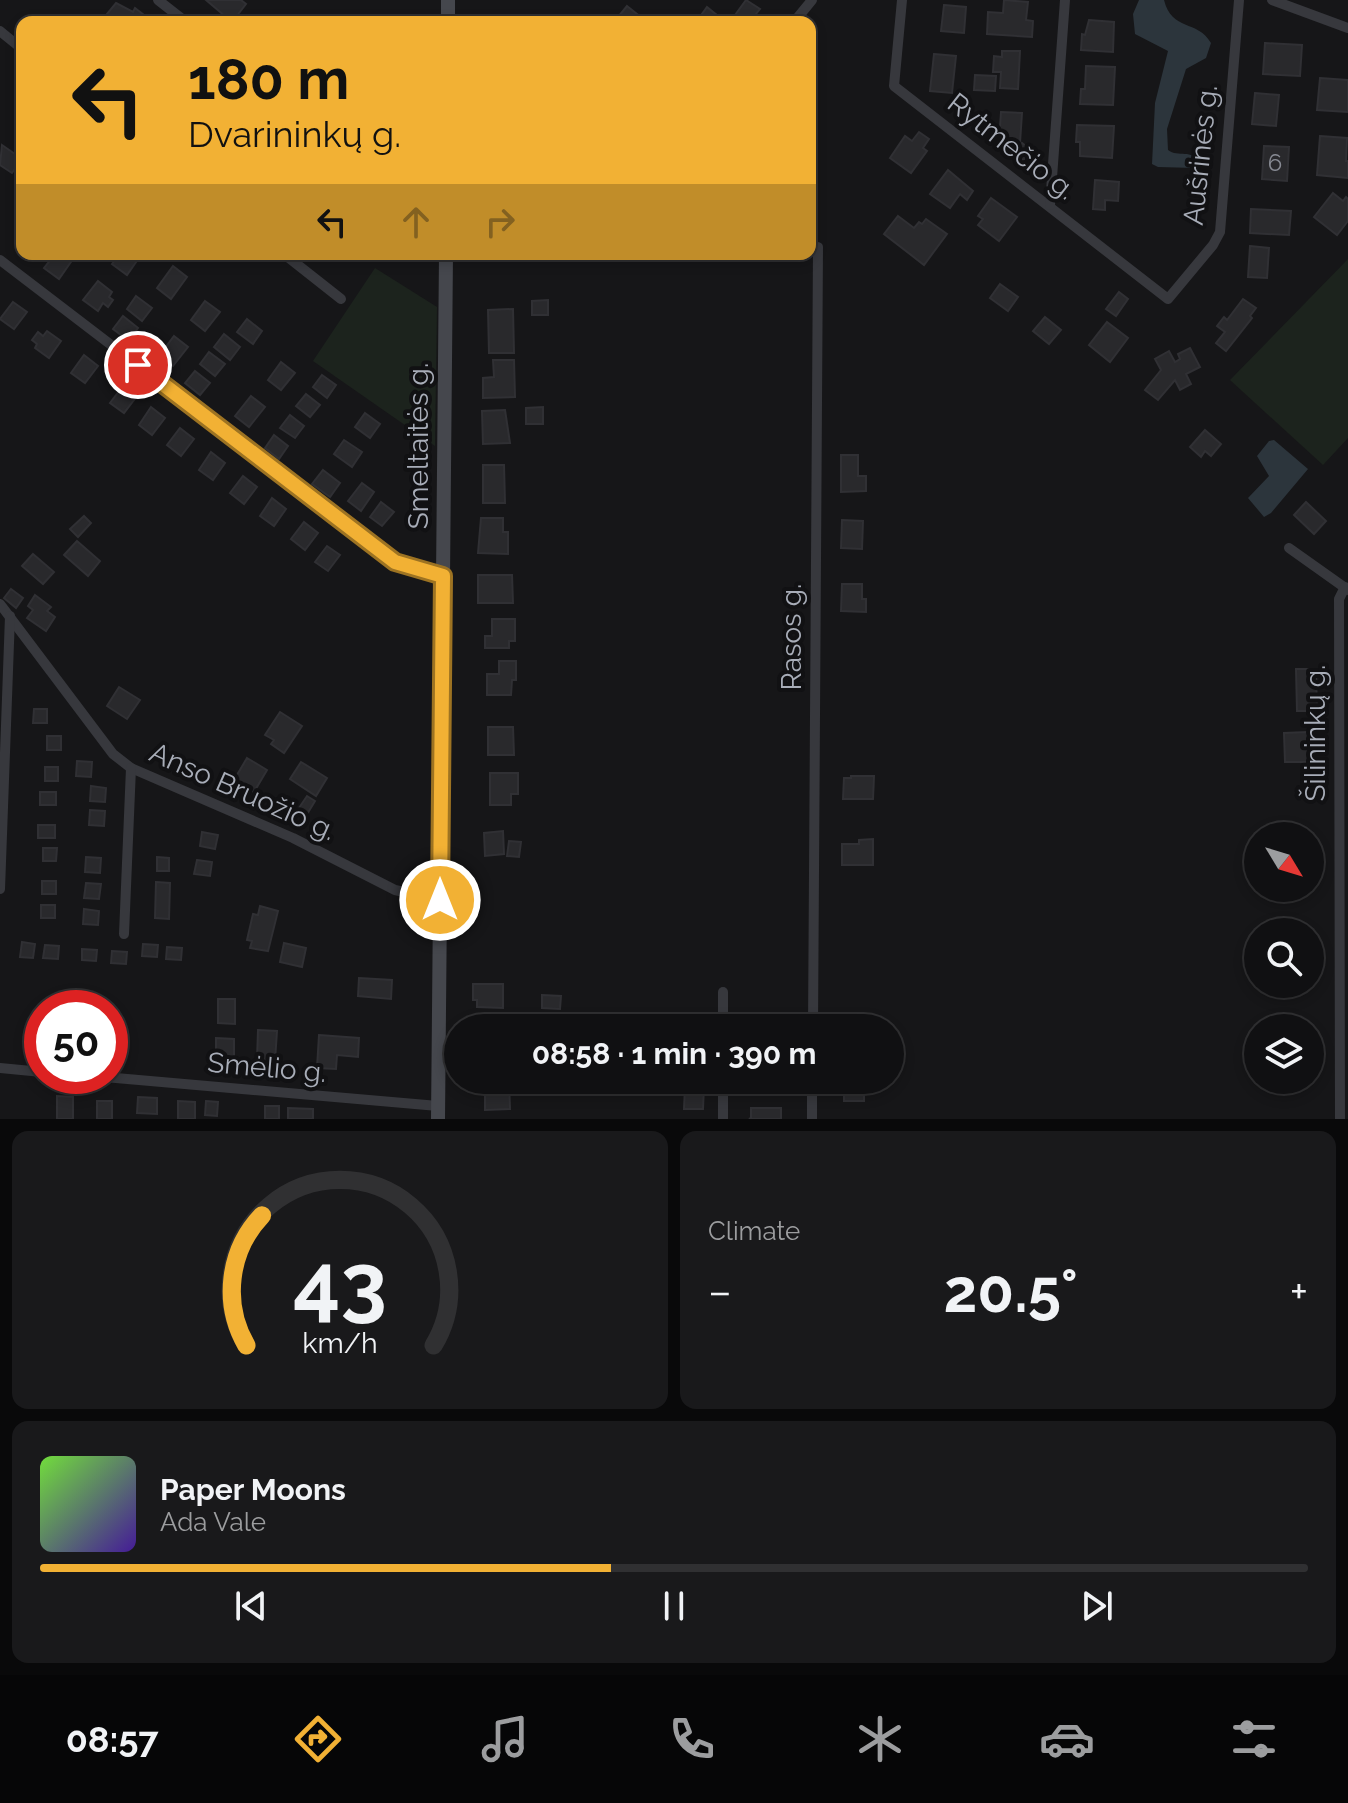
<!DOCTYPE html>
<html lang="en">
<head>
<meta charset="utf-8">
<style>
  :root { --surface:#101012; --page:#19191b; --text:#f1f3f6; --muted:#9c9d9f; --line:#303032; --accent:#f2b134 }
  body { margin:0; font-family:Raleway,sans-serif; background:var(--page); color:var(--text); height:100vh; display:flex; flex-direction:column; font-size:30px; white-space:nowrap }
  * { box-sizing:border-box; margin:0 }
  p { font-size:26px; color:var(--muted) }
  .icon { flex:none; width:44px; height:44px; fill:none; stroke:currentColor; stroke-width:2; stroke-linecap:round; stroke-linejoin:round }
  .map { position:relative; height:1119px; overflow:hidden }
  .panel { display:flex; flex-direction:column; gap:12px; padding:12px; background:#09090a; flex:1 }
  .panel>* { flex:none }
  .top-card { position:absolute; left:16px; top:16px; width:800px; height:244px; border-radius:16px; box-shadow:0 4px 12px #0003,0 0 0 2px var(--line); background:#f2b134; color:#111; overflow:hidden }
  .needle { width:52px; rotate:128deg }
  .controls { position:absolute; left:1244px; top:822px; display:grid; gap:16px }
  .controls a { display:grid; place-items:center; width:80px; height:80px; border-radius:50%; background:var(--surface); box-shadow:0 4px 12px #0003,0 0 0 2px var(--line); font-size:40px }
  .speed { position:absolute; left:24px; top:990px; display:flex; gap:16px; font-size:40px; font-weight:700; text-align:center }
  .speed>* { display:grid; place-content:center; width:104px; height:104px; border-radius:50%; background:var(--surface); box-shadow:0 4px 12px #0003,0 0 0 2px var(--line); line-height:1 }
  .speed .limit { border:12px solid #d22; background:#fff; color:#111 }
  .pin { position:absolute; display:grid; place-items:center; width:68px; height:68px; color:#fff; margin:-34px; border:4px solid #fff; border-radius:50%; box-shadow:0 2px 8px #0007 }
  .me { position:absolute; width:88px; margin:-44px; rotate:0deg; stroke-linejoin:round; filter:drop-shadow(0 0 6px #0008) }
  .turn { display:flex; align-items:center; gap:28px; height:168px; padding:0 40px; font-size:36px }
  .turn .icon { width:104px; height:104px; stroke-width:2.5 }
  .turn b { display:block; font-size:56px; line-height:68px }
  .lanes { display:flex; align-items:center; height:76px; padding:0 40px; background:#0003; justify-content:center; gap:40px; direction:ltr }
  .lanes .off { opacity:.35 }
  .big { font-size:60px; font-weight:700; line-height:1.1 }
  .panel .card { flex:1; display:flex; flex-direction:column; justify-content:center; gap:12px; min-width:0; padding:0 28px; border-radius:16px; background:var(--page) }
  .panel .dial { align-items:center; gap:0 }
  .dial svg { height:208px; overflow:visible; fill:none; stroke:var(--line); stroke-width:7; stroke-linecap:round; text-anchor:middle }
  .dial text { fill:var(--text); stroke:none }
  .song { display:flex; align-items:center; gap:24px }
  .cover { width:96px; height:96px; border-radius:12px; background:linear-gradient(135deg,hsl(100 70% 55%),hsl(260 70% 35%)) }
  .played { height:8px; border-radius:4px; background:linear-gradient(90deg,var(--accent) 45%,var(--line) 45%) }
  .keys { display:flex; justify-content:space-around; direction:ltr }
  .heat { display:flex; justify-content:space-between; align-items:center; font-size:44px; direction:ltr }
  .panel .tiles { flex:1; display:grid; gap:12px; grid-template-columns:1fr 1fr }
  .card:last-child { grid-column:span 2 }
  .trip { position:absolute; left:444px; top:1014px; width:460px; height:80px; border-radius:40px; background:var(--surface); box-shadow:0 4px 12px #0003,0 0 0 2px var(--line); font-weight:700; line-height:80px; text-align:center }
  .menu { display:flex; height:128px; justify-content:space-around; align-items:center; background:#060607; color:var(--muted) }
  .menu .icon { width:56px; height:56px }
  .menu .active { color:var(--accent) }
  .menu b { font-size:36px; color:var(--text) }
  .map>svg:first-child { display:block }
  .green { fill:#1c231d }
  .water { fill:#2c353c }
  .building { fill:#29292c; stroke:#303034; stroke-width:2 }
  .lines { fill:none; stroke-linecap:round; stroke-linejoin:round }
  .street { stroke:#37383d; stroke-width:10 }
  .secondary { stroke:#45474d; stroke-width:14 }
  .route-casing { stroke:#9d7322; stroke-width:20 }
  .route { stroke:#f2b134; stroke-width:14 }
  .labels { text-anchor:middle; stroke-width:8; stroke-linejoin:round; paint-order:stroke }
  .number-label { font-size:24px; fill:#888b94 }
  .street-label { font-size:28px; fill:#a8adb8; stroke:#111113 }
</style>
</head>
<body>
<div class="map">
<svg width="1348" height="1119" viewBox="0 0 1348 1119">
  <rect width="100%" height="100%" fill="#161618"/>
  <g class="green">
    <polygon points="1348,259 1348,438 1323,465 1230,380"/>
    <polygon points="375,268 437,307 435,446 313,361"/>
  </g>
  <g class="water">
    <path d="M1139 0H1164C1172 32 1197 19 1211 43L1206 58 1186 69 1167 129 1168 150C1178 158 1193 148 1198 163L1195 168 1158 167 1152 164 1155 103 1168 51 1135 34 1133 14Z"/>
    <polygon points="1274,440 1308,469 1271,513 1264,517 1248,498 1269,476 1257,456 1269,441"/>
  </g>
  <g class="building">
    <polygon points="206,0 241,0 246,4 232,22"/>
    <polygon points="746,0 760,9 756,14 759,17 755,22 730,22"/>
    <polygon points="1004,0 1028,2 1026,20 1033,21 1032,37 987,34 988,12 1003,13"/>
    <polygon points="116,3 133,12 135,8 148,18 144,22 105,22 102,20"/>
    <polygon points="944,5 966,7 964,33 941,31"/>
    <polygon points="627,6 647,22 614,22"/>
    <polygon points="707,7 718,16 713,22 704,22 699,18"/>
    <polygon points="1089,20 1114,22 1113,52 1081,50 1082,34 1085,35"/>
    <polygon points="1265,43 1302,45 1300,76 1263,74"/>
    <polygon points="1002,51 1020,51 1018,89 1000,88 1001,72 993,72 994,56 1002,57"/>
    <polygon points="934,54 956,56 952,93 930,91"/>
    <polygon points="1086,66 1115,67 1113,105 1080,104 1081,89 1085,89"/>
    <polygon points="975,75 996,76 995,91 974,90"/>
    <polygon points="1320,78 1348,80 1348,112 1317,110"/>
    <polygon points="1255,93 1279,95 1276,126 1252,124"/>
    <polygon points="1001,112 1022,113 1020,143 999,142"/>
    <polygon points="1077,125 1114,126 1112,158 1080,156 1080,142 1076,142"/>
    <polygon points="919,132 929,139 923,148 927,151 911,173 890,158 905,136 912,141"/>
    <polygon points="1320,136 1347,138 1346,161 1348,161 1348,178 1317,175"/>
    <polygon points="1022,143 1032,151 1024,161 1014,154"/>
    <polygon points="2,145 22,159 12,173 0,165"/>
    <polygon points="1264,146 1289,147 1287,181 1262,179"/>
    <polygon points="948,170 973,191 967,200 960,194 950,208 930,194"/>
    <polygon points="1095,180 1119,182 1118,201 1105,200 1105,210 1093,209"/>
    <polygon points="1333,193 1343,201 1346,197 1348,199 1348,221 1337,235 1314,217"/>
    <polygon points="991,198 1017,217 999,241 978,225 983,219 978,216"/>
    <polygon points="1251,209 1291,211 1289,235 1250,233"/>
    <polygon points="898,216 914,228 919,222 922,224 926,219 947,234 924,265 884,234"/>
    <polygon points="1250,246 1269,248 1267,278 1248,277"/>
    <polygon points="55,254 67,254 73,259 59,279 44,268"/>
    <polygon points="120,254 141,255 127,275 112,264"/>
    <polygon points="173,266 187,277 171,299 157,288"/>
    <polygon points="98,281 112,292 109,297 113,300 108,307 103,303 98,311 83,300"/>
    <polygon points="1000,284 1018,297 1008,311 990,298"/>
    <polygon points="1119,292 1128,299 1116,316 1106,309"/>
    <polygon points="136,296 152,308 142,321 127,309"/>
    <polygon points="1243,299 1256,308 1250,316 1252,318 1226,351 1216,343 1225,332 1217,326 1224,317 1227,320"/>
    <polygon points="548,300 548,315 532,315 532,301"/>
    <polygon points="205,301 220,312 205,331 191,320"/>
    <polygon points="13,302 27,312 14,329 0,319"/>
    <polygon points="513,309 514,353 489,353 488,310"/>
    <polygon points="123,316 138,328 129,341 113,329"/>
    <polygon points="1045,317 1061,330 1049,344 1033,331"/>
    <polygon points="247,319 262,331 253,344 237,332"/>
    <polygon points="1107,322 1128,338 1110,362 1089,345"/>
    <polygon points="47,331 61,341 49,358 35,348 37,344 32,340 38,332 43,336"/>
    <polygon points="224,334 240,347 230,360 214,347"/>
    <polygon points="174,336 188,347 173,366 159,356"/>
    <polygon points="1190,348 1200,367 1186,374 1191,384 1180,390 1175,380 1158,400 1145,390 1161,370 1155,359 1169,351 1175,362 1180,359 1178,354"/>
    <polygon points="209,352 225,364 215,376 200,364"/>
    <polygon points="84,355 98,366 85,383 71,373"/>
    <polygon points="493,360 514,360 515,397 483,398 483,378 494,377"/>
    <polygon points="281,362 295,373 281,390 268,380"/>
    <polygon points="195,371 210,383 200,395 185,383"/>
    <polygon points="322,375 336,385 327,398 313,387"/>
    <polygon points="123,386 137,396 124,413 110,403"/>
    <polygon points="306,394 320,405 310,417 296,406"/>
    <polygon points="251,396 265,407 249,427 235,416"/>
    <polygon points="151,407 165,418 152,435 139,425"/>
    <polygon points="543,407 543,424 526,424 526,408"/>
    <polygon points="505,410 510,443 483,444 482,411"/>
    <polygon points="365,413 380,424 370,438 355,427"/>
    <polygon points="290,415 304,426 295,438 280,428"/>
    <polygon points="180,428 194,439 181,456 167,445"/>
    <polygon points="1205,430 1221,444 1211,456 1205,451 1201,457 1190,447"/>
    <polygon points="274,435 288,446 279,459 265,448"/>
    <polygon points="344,440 362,452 352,467 334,454"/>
    <polygon points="211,452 225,463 213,480 199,470"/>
    <polygon points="841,455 858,455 858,476 866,476 866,491 841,492"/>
    <polygon points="483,465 504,465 505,503 483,503"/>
    <polygon points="323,470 340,483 330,497 312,484"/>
    <polygon points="243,476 257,487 244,504 230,493"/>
    <polygon points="362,483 374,492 361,511 348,501"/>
    <polygon points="272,498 286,509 274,526 260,516"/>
    <polygon points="381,502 394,512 382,526 370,517"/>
    <polygon points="1306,502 1326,521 1314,534 1294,515"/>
    <polygon points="84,516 91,523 78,537 70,529"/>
    <polygon points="481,518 503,518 503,532 508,532 508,554 478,553"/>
    <polygon points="842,520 863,521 862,549 841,548"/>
    <polygon points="304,522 318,533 305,550 291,539"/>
    <polygon points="77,541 100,561 88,576 64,555"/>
    <polygon points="327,546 340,555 328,571 315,562"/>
    <polygon points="33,554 54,572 43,584 22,566"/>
    <polygon points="478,575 512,575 513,603 478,603"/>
    <polygon points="842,584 862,584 862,599 866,599 866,612 841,611"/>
    <polygon points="11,589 23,598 16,608 4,598"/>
    <polygon points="35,595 51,607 47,611 55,617 46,631 27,618 33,610 28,606"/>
    <polygon points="492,619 515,619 515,641 509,641 509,648 485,648 485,636 492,636"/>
    <polygon points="499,661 516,661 516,680 512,680 511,695 487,695 487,674 499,674"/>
    <polygon points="1296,669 1316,669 1317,711 1297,711"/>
    <polygon points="119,687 140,700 127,719 107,706"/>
    <polygon points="34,709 47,709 47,723 33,723"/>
    <polygon points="280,712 302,726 284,753 271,744 274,740 265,735"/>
    <polygon points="488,727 513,727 514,755 488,755"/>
    <polygon points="1307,732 1307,749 1315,749 1315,762 1285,762 1284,733"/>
    <rect x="47" y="736" width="14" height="14"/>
    <polygon points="247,758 267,770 254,792 234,780"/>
    <polygon points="77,761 92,762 91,777 76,776"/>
    <polygon points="301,762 327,778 316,796 290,779"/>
    <rect x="45" y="767" width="13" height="14"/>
    <polygon points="490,773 518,773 518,794 511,794 511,805 490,805"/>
    <polygon points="851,776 874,776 873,799 843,799 844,778 851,778"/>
    <polygon points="91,786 106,788 105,802 90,801"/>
    <rect x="40" y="792" width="16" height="13"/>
    <polygon points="307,796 315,801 306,816 297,811"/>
    <polygon points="90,810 105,811 104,826 89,825"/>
    <rect x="38" y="825" width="17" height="13"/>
    <polygon points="503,831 504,854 485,856 484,833"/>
    <polygon points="202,832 218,835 215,849 200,846"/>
    <polygon points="873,839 873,865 842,865 842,844 859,844 859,840"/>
    <polygon points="509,841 521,842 519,857 507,856"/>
    <polygon points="43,848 57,848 56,861 43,861"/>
    <polygon points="86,857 101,858 100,873 85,872"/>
    <polygon points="157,857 169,858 169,871 157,871"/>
    <polygon points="197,860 212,862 210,876 194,874"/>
    <rect x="42" y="881" width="14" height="13"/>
    <polygon points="156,882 170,883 169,919 155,918"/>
    <polygon points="86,883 101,884 99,899 84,898"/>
    <rect x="41" y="905" width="14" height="13"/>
    <polygon points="260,906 278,911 268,951 250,948 252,941 247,940 253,914 258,915"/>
    <polygon points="84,909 99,911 98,925 83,924"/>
    <polygon points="22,942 35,944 33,958 20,957"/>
    <polygon points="284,943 306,948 302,967 280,962"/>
    <polygon points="143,944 158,945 157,957 142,956"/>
    <polygon points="45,945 59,946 58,959 43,958"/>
    <polygon points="167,947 182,948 181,960 166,959"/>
    <polygon points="82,949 97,950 96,961 82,960"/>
    <polygon points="112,951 127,952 126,964 111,963"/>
    <polygon points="359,978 392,980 391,999 358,996"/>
    <polygon points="473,984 503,984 503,1008 477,1007 477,1000 473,1000"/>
    <polygon points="542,995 561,996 560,1009 542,1008"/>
    <polygon points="218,999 235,999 235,1024 218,1023"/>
    <rect x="746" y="1017" width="20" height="11"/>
    <polygon points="774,1017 796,1017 796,1028 773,1028"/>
    <rect x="834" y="1017" width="31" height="11"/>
    <polygon points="258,1030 277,1031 275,1061 257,1060"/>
    <polygon points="319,1035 359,1038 358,1057 337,1055 336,1069 317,1068"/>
    <polygon points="216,1038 234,1039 234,1063 216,1063"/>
    <polygon points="485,1080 509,1080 510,1109 485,1110"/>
    <polygon points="752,1080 776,1080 775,1090 752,1089"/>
    <rect x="844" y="1080" width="20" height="21"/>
    <polygon points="685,1086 704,1086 703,1109 684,1109"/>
    <polygon points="57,1096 73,1097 73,1119 57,1119"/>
    <polygon points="138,1097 157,1098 157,1114 137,1113"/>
    <rect x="97" y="1101" width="15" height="18"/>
    <polygon points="178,1101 195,1102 195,1119 178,1119"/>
    <polygon points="206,1101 218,1102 217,1116 205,1115"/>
    <rect x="265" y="1106" width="14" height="13"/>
    <polygon points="288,1108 313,1109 313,1119 288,1119"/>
    <polygon points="751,1108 781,1108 781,1119 749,1119 751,1118"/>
  </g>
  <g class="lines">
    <g class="street">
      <polyline points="158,0 186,22"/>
      <polyline points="902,0 894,86 1168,299 1213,245 1220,232 1239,0"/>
      <polyline points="1272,0 1348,28"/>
      <polyline points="794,22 812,0"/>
      <polyline points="0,31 22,49"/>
      <polyline points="1050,205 1065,0"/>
      <polyline points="284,254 341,299"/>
      <polyline points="0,260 395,562 443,576"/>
      <polyline points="1289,548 1348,590"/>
      <polyline points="0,604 113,754 131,768 293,838 395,890 440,900"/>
      <polyline points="0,889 10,616"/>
      <polyline points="124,934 131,768"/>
      <polyline points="723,992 723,1028"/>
      <polyline points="813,1028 818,247"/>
      <polyline points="0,1068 42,1072"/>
      <polyline points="93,1076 438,1106"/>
      <polyline points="723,1080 723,1119"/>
      <polyline points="812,1119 812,1080"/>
      <polyline points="1340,1119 1339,599 1345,587"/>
    </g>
    <g class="secondary">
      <polyline points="448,22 448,0"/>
      <polyline points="438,1119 446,254"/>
    </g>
  </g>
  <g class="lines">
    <g class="route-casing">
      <polyline id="route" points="138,365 395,562 443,576 440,900"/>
    </g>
    <use href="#route" class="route"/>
  </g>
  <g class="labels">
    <g class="number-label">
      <text x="1275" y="171">6</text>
    </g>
    <g class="street-label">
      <text transform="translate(1012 146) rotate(38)" y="10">Rytmečio g.</text>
      <text transform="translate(1200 155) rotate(-84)" y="10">Aušrinės g.</text>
      <text transform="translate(418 446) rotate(-90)" y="10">Smeltaitės g.</text>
      <text transform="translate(791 637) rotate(-90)" y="10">Rasos g.</text>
      <text transform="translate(1315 733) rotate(-90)" y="10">Šilininkų g.</text>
      <text transform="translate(243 791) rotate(24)" y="10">Anso Bruožio g.</text>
      <text transform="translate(267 1067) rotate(5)" y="10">Smėlio g.</text>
    </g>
  </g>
</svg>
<div class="controls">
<a><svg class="needle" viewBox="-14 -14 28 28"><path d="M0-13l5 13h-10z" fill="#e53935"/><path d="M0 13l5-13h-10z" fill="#9c9d9f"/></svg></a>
<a><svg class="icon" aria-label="search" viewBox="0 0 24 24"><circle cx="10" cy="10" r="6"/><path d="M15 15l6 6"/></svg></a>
<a><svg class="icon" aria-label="layers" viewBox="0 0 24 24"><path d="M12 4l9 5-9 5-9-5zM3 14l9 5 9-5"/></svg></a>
</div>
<div class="speed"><div class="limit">50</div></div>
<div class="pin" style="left:138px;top:365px;background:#d93025"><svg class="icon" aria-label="arrive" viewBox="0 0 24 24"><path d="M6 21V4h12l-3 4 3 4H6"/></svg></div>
<svg class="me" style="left:440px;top:900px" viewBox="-20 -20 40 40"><circle r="17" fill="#f2b134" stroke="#fff" stroke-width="3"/><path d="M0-11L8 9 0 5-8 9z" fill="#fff"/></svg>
<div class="trip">08:58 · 1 min · 390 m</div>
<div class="top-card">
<div class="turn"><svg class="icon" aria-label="left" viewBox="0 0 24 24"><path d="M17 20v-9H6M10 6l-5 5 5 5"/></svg><div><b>180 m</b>Dvarininkų g.</div></div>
<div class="lanes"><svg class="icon" aria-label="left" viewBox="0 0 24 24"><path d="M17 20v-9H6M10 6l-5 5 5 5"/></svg><svg class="icon off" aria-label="ahead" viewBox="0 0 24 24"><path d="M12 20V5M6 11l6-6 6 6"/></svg><svg class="icon off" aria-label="right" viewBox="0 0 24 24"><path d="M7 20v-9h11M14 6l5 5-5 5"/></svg></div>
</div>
</div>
<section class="panel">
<div class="tiles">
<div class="card dial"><svg viewBox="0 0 100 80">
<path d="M14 69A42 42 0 1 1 86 69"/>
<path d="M14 69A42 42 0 0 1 20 19" stroke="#f2b134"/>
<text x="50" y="56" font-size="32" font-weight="700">43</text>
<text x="50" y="72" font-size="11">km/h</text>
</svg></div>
<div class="card"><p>Climate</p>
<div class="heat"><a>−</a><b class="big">20.5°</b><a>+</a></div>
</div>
<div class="card">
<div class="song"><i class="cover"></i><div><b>Paper Moons</b><p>Ada Vale</p></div></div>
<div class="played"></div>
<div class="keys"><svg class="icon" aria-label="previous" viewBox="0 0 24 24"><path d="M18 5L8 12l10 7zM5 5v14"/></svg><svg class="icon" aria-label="pause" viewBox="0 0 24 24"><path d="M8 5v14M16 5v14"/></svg><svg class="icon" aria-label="next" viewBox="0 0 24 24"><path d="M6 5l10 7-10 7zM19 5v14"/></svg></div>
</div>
</div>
</section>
<nav class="menu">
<b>08:57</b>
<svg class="icon active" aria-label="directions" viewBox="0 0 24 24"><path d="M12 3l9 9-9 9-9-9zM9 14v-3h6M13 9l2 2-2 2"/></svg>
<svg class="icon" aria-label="music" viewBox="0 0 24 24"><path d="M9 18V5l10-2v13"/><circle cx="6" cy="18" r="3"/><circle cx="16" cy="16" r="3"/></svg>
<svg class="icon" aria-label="phone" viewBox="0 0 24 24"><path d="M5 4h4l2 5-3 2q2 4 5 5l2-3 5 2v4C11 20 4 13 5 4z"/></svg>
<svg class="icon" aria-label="climate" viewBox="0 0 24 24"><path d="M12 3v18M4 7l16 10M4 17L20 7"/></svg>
<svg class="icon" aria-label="car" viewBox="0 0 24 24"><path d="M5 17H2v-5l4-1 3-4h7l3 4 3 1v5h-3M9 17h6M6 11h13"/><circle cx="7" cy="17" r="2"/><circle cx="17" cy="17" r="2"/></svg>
<svg class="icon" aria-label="filters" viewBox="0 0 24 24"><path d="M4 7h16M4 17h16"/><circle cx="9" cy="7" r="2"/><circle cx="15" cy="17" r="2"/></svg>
</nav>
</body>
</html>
